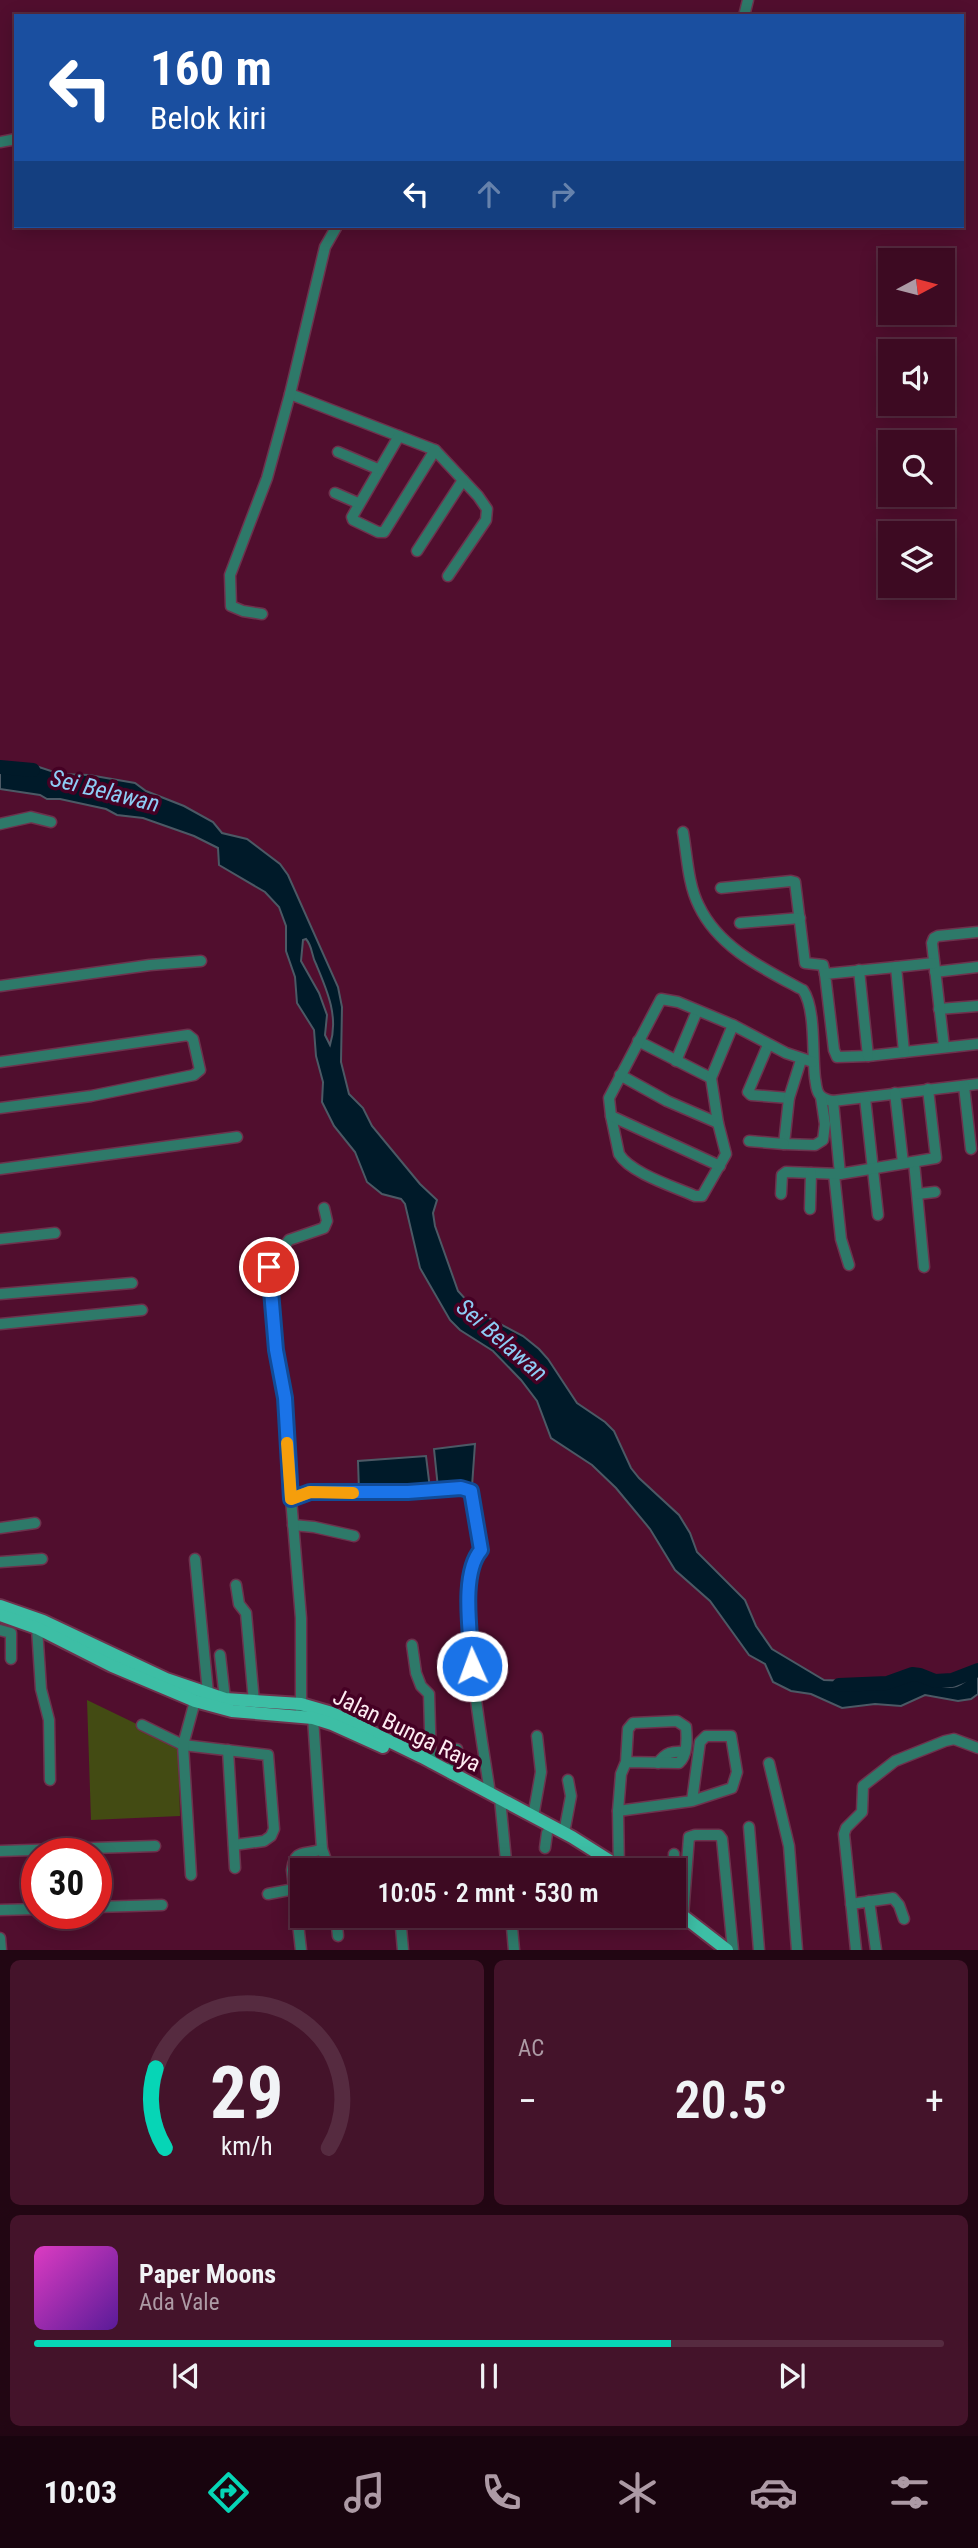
<!DOCTYPE html>
<html lang="id">
<head>
<meta charset="utf-8">
<style>
  :root { --surface:#3d0a22; --page:#44132a; --text:#f1f3f6; --muted:#ad9aa5; --line:#562b40; --accent:#06d5b6 }
  body { margin:0; font-family:"Roboto Condensed",sans-serif; background:var(--page); color:var(--text); height:100vh; display:flex; flex-direction:column; font-size:26px; white-space:nowrap }
  * { box-sizing:border-box; margin:0 }
  p { font-size:23px; color:var(--muted) }
  .icon { flex:none; width:38px; height:38px; fill:none; stroke:currentColor; stroke-width:2; stroke-linecap:round; stroke-linejoin:round }
  .map { position:relative; height:1950px; overflow:hidden }
  .details { display:flex; flex-direction:column; gap:10px; padding:10px; background:#220613; flex:1 }
  .details>* { flex:none }
  .hud { position:absolute; left:14px; top:14px; width:950px; height:214px; border-radius:0px; box-shadow:0 4px 18px #0003,0 0 0 2px var(--line); background:#1a4fa0; color:#fff; overflow:hidden }
  .needle { width:46px; rotate:83deg }
  .tools { position:absolute; left:878px; top:248px; display:grid; gap:14px }
  .tools a { display:grid; place-items:center; width:77px; height:77px; border-radius:0px; background:var(--surface); box-shadow:0 4px 18px #0003,0 0 0 2px var(--line); font-size:35px }
  .speed { position:absolute; left:21px; top:1838px; display:flex; gap:14px; font-size:35px; font-weight:700; text-align:center }
  .speed>* { display:grid; place-content:center; width:91px; height:91px; border-radius:50%; background:var(--surface); box-shadow:0 4px 18px #0003,0 0 0 2px var(--line); line-height:1 }
  .speed .limit { border:10px solid #d22; background:#fff; color:#111 }
  .pin { position:absolute; display:grid; place-items:center; width:60px; height:60px; color:#fff; margin:-30px; border:4px solid #fff; border-radius:50%; box-shadow:0 2px 7px #0007 }
  .me { position:absolute; width:77px; margin:-38px; rotate:358deg; stroke-linejoin:round; filter:drop-shadow(0 0 5px #0008) }
  .turn { display:flex; align-items:center; gap:24px; height:147px; padding:0 21px; font-size:32px }
  .turn .icon { width:91px; height:91px; stroke-width:2.5 }
  .turn b { display:block; font-size:49px; line-height:60px }
  .lanes { display:flex; align-items:center; height:66px; padding:0 21px; background:#0003; justify-content:center; gap:35px; direction:ltr }
  .lanes .off { opacity:.35 }
  .big { font-size:52px; font-weight:600; line-height:1.1 }
  .details .widget { flex:1; display:flex; flex-direction:column; justify-content:center; gap:10px; min-width:0; padding:0 24px; border-radius:10px; background:var(--page) }
  .details .dial { align-items:center; gap:0 }
  .dial svg { height:182px; overflow:visible; fill:none; stroke:var(--line); stroke-width:7; stroke-linecap:round; text-anchor:middle }
  .dial text { fill:var(--text); stroke:none }
  .song { display:flex; align-items:center; gap:21px }
  .cover { width:84px; height:84px; border-radius:10px; background:linear-gradient(135deg,hsl(310 70% 55%),hsl(270 70% 35%)) }
  .played { height:7px; border-radius:4px; background:linear-gradient(90deg,var(--accent) 70%,var(--line) 70%) }
  .keys { display:flex; justify-content:space-around; direction:ltr }
  .heat { display:flex; justify-content:space-between; align-items:center; font-size:38px; direction:ltr }
  .details .tiles { flex:1; display:grid; gap:10px; grid-template-columns:1fr 1fr }
  .widget:last-child { grid-column:span 2 }
  .trip { position:absolute; left:290px; top:1858px; width:396px; height:70px; border-radius:0px; background:var(--surface); box-shadow:0 4px 18px #0003,0 0 0 2px var(--line); font-weight:600; line-height:70px; text-align:center }
  .dock { display:flex; height:112px; justify-content:space-around; align-items:center; background:#18040e; color:var(--muted) }
  .dock .icon { width:49px; height:49px }
  .dock .current { color:var(--accent) }
  .dock b { font-size:32px; color:var(--text) }
  .map>svg:first-child { display:block }
  .green { fill:#434b13 }
  .water { fill:#001a29; stroke:#4c5965; stroke-width:2; fill-rule:evenodd }
  .lines { fill:none; stroke-linecap:round; stroke-linejoin:round }
  .river { stroke:#001a29; stroke-width:14 }
  .minor-casing { stroke:#6d324d; stroke-width:13 }
  .major-casing { stroke:#6d324d; stroke-width:16 }
  .minor { stroke:#2e7969; stroke-width:10 }
  .major { stroke:#3dbea5; stroke-width:12 }
  .route-casing { stroke:#114b97; stroke-width:18 }
  .route { stroke:#1a73e8; stroke-width:12 }
  .slow { stroke:#f59e0b; stroke-width:12 }
  .labels { text-anchor:middle; stroke-width:7; stroke-linejoin:round; paint-order:stroke }
  .street-label { font-size:23px; fill:#feecf2; stroke:#450124 }
  .water-label { font-size:24px; font-style:italic; fill:#8dccf4; stroke:#450124 }
</style>
</head>
<body>
<div class="map">
<svg width="978" height="1950" viewBox="0 0 978 1950">
  <rect width="100%" height="100%" fill="#510e2e"/>
  <polygon class="green" points="87,1700 178,1744 180,1816 91,1820"/>
  <g class="water">
    <path d="M5 765 13 769 33 765 60 774 89 775 135 783 146 791 184 806 213 822 222 833 247 839 280 864 288 875 338 987 342 1007 341 1062 349 1094 363 1108 372 1126 420 1184 437 1200 433 1213 435 1226 458 1291 477 1312 523 1336 539 1349 548 1359 577 1403 605 1422 614 1431 631 1468 639 1478 679 1515 690 1533 697 1552 745 1600 756 1626 772 1649 824 1680 850 1681 862 1687 895 1685 916 1676C923 1677 926 1679 932 1682 954 1693 962 1685 978 1671V1694L971 1699 958 1701 925 1695 901 1706 875 1704 842 1708 811 1694 791 1691 773 1682 765 1664 749 1655 710 1601 675 1570 650 1529 616 1488 592 1465 551 1438 537 1401 521 1380 493 1351 460 1330 450 1320 420 1268 405 1204 401 1199 382 1194 367 1182 355 1152 334 1126 322 1102 323 1082 316 1056 314 1030 297 1003 295 977 286 951V926L279 907 265 892 219 865 218 848 194 836 143 818 117 815 106 809 60 799H47L40 795 0 789V766ZM306 939C313 947 311 955 316 964 327 990 339 1017 330 1045L325 1035 327 1015 319 993 301 961 303 940Z"/>
    <polygon points="475,1444 472,1486 438,1488 434,1449"/>
    <polygon points="426,1456 430,1489 359,1491 358,1461"/>
  </g>
  <g class="lines">
    <g class="river">
      <polyline points="0,767 33,770"/>
      <polyline points="839,1685 887,1683 912,1674 920,1675 935,1681 952,1680 978,1670"/>
    </g>
    <g class="minor-casing">
      <g id="minor">
        <polyline points="744,16 748,0"/>
        <polyline points="0,142 16,139"/>
        <polyline points="290,394 435,450 478,496 487,509 486,520 448,576"/>
        <polyline points="399,436 352,517 353,520 378,532 384,532 435,450"/>
        <polyline points="338,452 378,469"/>
        <polyline points="335,493 358,503"/>
        <polyline points="417,551 463,480"/>
        <polyline points="262,614 243,611 231,606 230,575 267,478 290,394 325,247 337,226"/>
        <polyline points="0,824 31,817 51,822"/>
        <path d="M683 832C687 855 688 885 699 906 719 948 764 969 803 990 816 1009 812 1054 815 1078 816 1083 816 1090 819 1094 822 1099 828 1100 833 1101L978 1084"/>
        <polyline points="721,888 791,881 795,882 805,963 823,965 825,974"/>
        <polyline points="740,923 800,918"/>
        <polyline points="896,967 825,974 834,1050 837,1057 868,1056 978,1044"/>
        <polyline points="859,970 868,1056"/>
        <polyline points="935,972 978,967"/>
        <polyline points="0,986 150,965 201,961"/>
        <polyline points="939,1009 978,1006"/>
        <polyline points="638,1041 711,1078"/>
        <polyline points="768,1045 748,1092 751,1095 789,1098"/>
        <polyline points="944,1047 932,943 934,938 938,936 978,932"/>
        <polyline points="904,1052 896,967 934,963"/>
        <polyline points="801,1060 789,1098 784,1144 815,1145 823,1140 825,1124 821,1097"/>
        <polyline points="676,1061 697,1011"/>
        <polyline points="0,1062 188,1035 193,1039 200,1070 194,1075 91,1096 0,1108"/>
        <polyline points="620,1075 667,1101 718,1123"/>
        <polyline points="964,1086 971,1149"/>
        <polyline points="895,1093 903,1163"/>
        <polyline points="865,1098 878,1215"/>
        <polyline points="833,1101 840,1174"/>
        <path d="M611 1116 619 1154C630 1173 675 1187 695 1196H702L726 1154 718 1123 711 1078 733 1025"/>
        <polyline points="749,1141 784,1144"/>
        <polyline points="914,1162 924,1267"/>
        <polyline points="720,1166 611,1116 609,1098 661,999 678,1002 733,1025 786,1053 813,1062"/>
        <polyline points="0,1169 237,1137"/>
        <polyline points="834,1174 841,1239 849,1265"/>
        <polyline points="781,1194 782,1175 786,1172 840,1174 936,1158 928,1089"/>
        <polyline points="918,1194 935,1192"/>
        <polyline points="810,1209 811,1173"/>
        <polyline points="0,1239 55,1233"/>
        <polyline points="0,1294 132,1283"/>
        <polyline points="0,1324 142,1310"/>
        <path d="M291 1499 310 1492H408L461 1488 471 1491 473 1497 481 1550C451 1585 484 1747 490 1794"/>
        <polyline points="293,1525 314,1527 354,1536"/>
        <polyline points="0,1528 35,1523"/>
        <polyline points="195,1559 208,1693"/>
        <polyline points="0,1562 42,1559"/>
        <polyline points="236,1585 239,1604 246,1613 254,1702"/>
        <polyline points="37,1628 41,1689 49,1720 50,1780"/>
        <polyline points="0,1630 11,1633 11,1659"/>
        <polyline points="412,1645 416,1673 421,1686 429,1694 431,1763"/>
        <polyline points="220,1655 225,1699"/>
        <polyline points="301,1711 301,1618 288,1463 287,1414 276,1350 269,1267 289,1240 324,1228 327,1221 324,1208"/>
        <polyline points="313,1718 322,1849 330,1871"/>
        <polyline points="142,1725 183,1745 268,1755 274,1829 271,1836 264,1841 234,1845"/>
        <polyline points="228,1750 235,1868"/>
        <path d="M658 1763C666 1752 672 1751 685 1752"/>
        <polyline points="769,1763 789,1846 797,1950"/>
        <polyline points="451,1774 457,1749"/>
        <polyline points="500,1799 507,1871"/>
        <polyline points="618,1811 692,1801 732,1788 737,1772 731,1736 706,1736 700,1742 692,1801"/>
        <polyline points="533,1817 541,1772 537,1736"/>
        <polyline points="749,1827 759,1950"/>
        <polyline points="564,1833 571,1796 568,1780"/>
        <polyline points="545,1848 547,1833"/>
        <polyline points="0,1851 155,1846"/>
        <path d="M619 1870 618 1811 621 1774 626 1762 628 1729 633 1723 677 1721 686 1727C687 1738 688 1755 679 1763L626 1762"/>
        <polyline points="674,1871 674,1854"/>
        <polyline points="191,1875 183,1745 195,1701"/>
        <polyline points="268,1894 294,1889"/>
        <polyline points="869,1901 876,1950"/>
        <polyline points="851,1904 893,1898 899,1905 904,1919"/>
        <polyline points="96,1907 162,1905"/>
        <polyline points="0,1910 37,1909"/>
        <polyline points="336,1916 338,1936"/>
        <polyline points="400,1916 403,1950"/>
        <polyline points="511,1916 514,1950"/>
        <polyline points="683,1916 689,1837 695,1835 719,1835 722,1839 733,1950"/>
        <polyline points="0,1938 1,1950"/>
        <path d="M301 1950 292 1870C295 1847 306 1856 322 1849"/>
        <polyline points="856,1950 844,1834 846,1828 862,1812 863,1786 895,1761 945,1741 954,1739 978,1748"/>
      </g>
    </g>
    <g class="major-casing">
      <g id="major">
        <polyline points="0,1606 43,1621 166,1679 225,1699 301,1704 332,1713 422,1757 572,1837 626,1871"/>
        <polyline points="0,1615 37,1628 112,1666 195,1701 232,1711 313,1718 332,1724 383,1747"/>
        <polyline points="674,1909 727,1950"/>
      </g>
    </g>
    <use href="#minor" class="minor"/>
    <use href="#major" class="major"/>
  </g>
  <g class="lines">
    <g class="route-casing">
      <path id="route" d="M269 1267 276 1350 285 1398 291 1499 310 1492H408L461 1488 471 1491 481 1550C460 1574 471 1635 472 1666"/>
    </g>
    <use href="#route" class="route"/>
    <polyline class="slow" points="287,1443 291,1499 310,1492 353,1493"/>
  </g>
  <g class="labels">
    <g class="street-label">
      <text transform="translate(407 1730) rotate(26)" y="8">Jalan Bunga Raya</text>
    </g>
    <g class="water-label">
      <text transform="translate(105 791) rotate(14)" y="8">Sei Belawan</text>
      <text transform="translate(502 1340) rotate(41)" y="8">Sei Belawan</text>
    </g>
  </g>
</svg>
<div class="tools">
<a><svg class="needle" viewBox="-14 -14 28 28"><path d="M0-13l5 13h-10z" fill="#e53935"/><path d="M0 13l5-13h-10z" fill="#ad9aa5"/></svg></a>
<a><svg class="icon" aria-label="sound" viewBox="0 0 24 24"><path d="M4 9h4l5-4v14l-5-4H4zM17 9q2 3 0 6"/></svg></a>
<a><svg class="icon" aria-label="search" viewBox="0 0 24 24"><circle cx="10" cy="10" r="6"/><path d="M15 15l6 6"/></svg></a>
<a><svg class="icon" aria-label="layers" viewBox="0 0 24 24"><path d="M12 4l9 5-9 5-9-5zM3 14l9 5 9-5"/></svg></a>
</div>
<div class="speed"><div class="limit">30</div></div>
<div class="pin" style="left:269px;top:1267px;background:#d93025"><svg class="icon" aria-label="arrive" viewBox="0 0 24 24"><path d="M6 21V4h12l-3 4 3 4H6"/></svg></div>
<svg class="me" style="left:472px;top:1666px" viewBox="-20 -20 40 40"><circle r="17" fill="#1a73e8" stroke="#fff" stroke-width="3"/><path d="M0-11L8 9 0 5-8 9z" fill="#fff"/></svg>
<div class="trip">10:05 · 2 mnt · 530 m</div>
<div class="hud">
<div class="turn"><svg class="icon" aria-label="left" viewBox="0 0 24 24"><path d="M17 20v-9H6M10 6l-5 5 5 5"/></svg><div><b>160 m</b>Belok kiri</div></div>
<div class="lanes"><svg class="icon" aria-label="left" viewBox="0 0 24 24"><path d="M17 20v-9H6M10 6l-5 5 5 5"/></svg><svg class="icon off" aria-label="ahead" viewBox="0 0 24 24"><path d="M12 20V5M6 11l6-6 6 6"/></svg><svg class="icon off" aria-label="right" viewBox="0 0 24 24"><path d="M7 20v-9h11M14 6l5 5-5 5"/></svg></div>
</div>
</div>
<section class="details">
<div class="tiles">
<div class="widget dial"><svg viewBox="0 0 100 80">
<path d="M14 69A42 42 0 1 1 86 69"/>
<path d="M14 69A42 42 0 0 1 10 34" stroke="#06d5b6"/>
<text x="50" y="56" font-size="32" font-weight="700">29</text>
<text x="50" y="72" font-size="11">km/h</text>
</svg></div>
<div class="widget"><p>AC</p>
<div class="heat"><a>−</a><b class="big">20.5°</b><a>+</a></div>
</div>
<div class="widget">
<div class="song"><i class="cover"></i><div><b>Paper Moons</b><p>Ada Vale</p></div></div>
<div class="played"></div>
<div class="keys"><svg class="icon" aria-label="previous" viewBox="0 0 24 24"><path d="M18 5L8 12l10 7zM5 5v14"/></svg><svg class="icon" aria-label="pause" viewBox="0 0 24 24"><path d="M8 5v14M16 5v14"/></svg><svg class="icon" aria-label="next" viewBox="0 0 24 24"><path d="M6 5l10 7-10 7zM19 5v14"/></svg></div>
</div>
</div>
</section>
<nav class="dock">
<b>10:03</b>
<svg class="icon current" aria-label="directions" viewBox="0 0 24 24"><path d="M12 3l9 9-9 9-9-9zM9 14v-3h6M13 9l2 2-2 2"/></svg>
<svg class="icon" aria-label="music" viewBox="0 0 24 24"><path d="M9 18V5l10-2v13"/><circle cx="6" cy="18" r="3"/><circle cx="16" cy="16" r="3"/></svg>
<svg class="icon" aria-label="phone" viewBox="0 0 24 24"><path d="M5 4h4l2 5-3 2q2 4 5 5l2-3 5 2v4C11 20 4 13 5 4z"/></svg>
<svg class="icon" aria-label="climate" viewBox="0 0 24 24"><path d="M12 3v18M4 7l16 10M4 17L20 7"/></svg>
<svg class="icon" aria-label="car" viewBox="0 0 24 24"><path d="M5 17H2v-5l4-1 3-4h7l3 4 3 1v5h-3M9 17h6M6 11h13"/><circle cx="7" cy="17" r="2"/><circle cx="17" cy="17" r="2"/></svg>
<svg class="icon" aria-label="filters" viewBox="0 0 24 24"><path d="M4 7h16M4 17h16"/><circle cx="9" cy="7" r="2"/><circle cx="15" cy="17" r="2"/></svg>
</nav>
</body>
</html>
